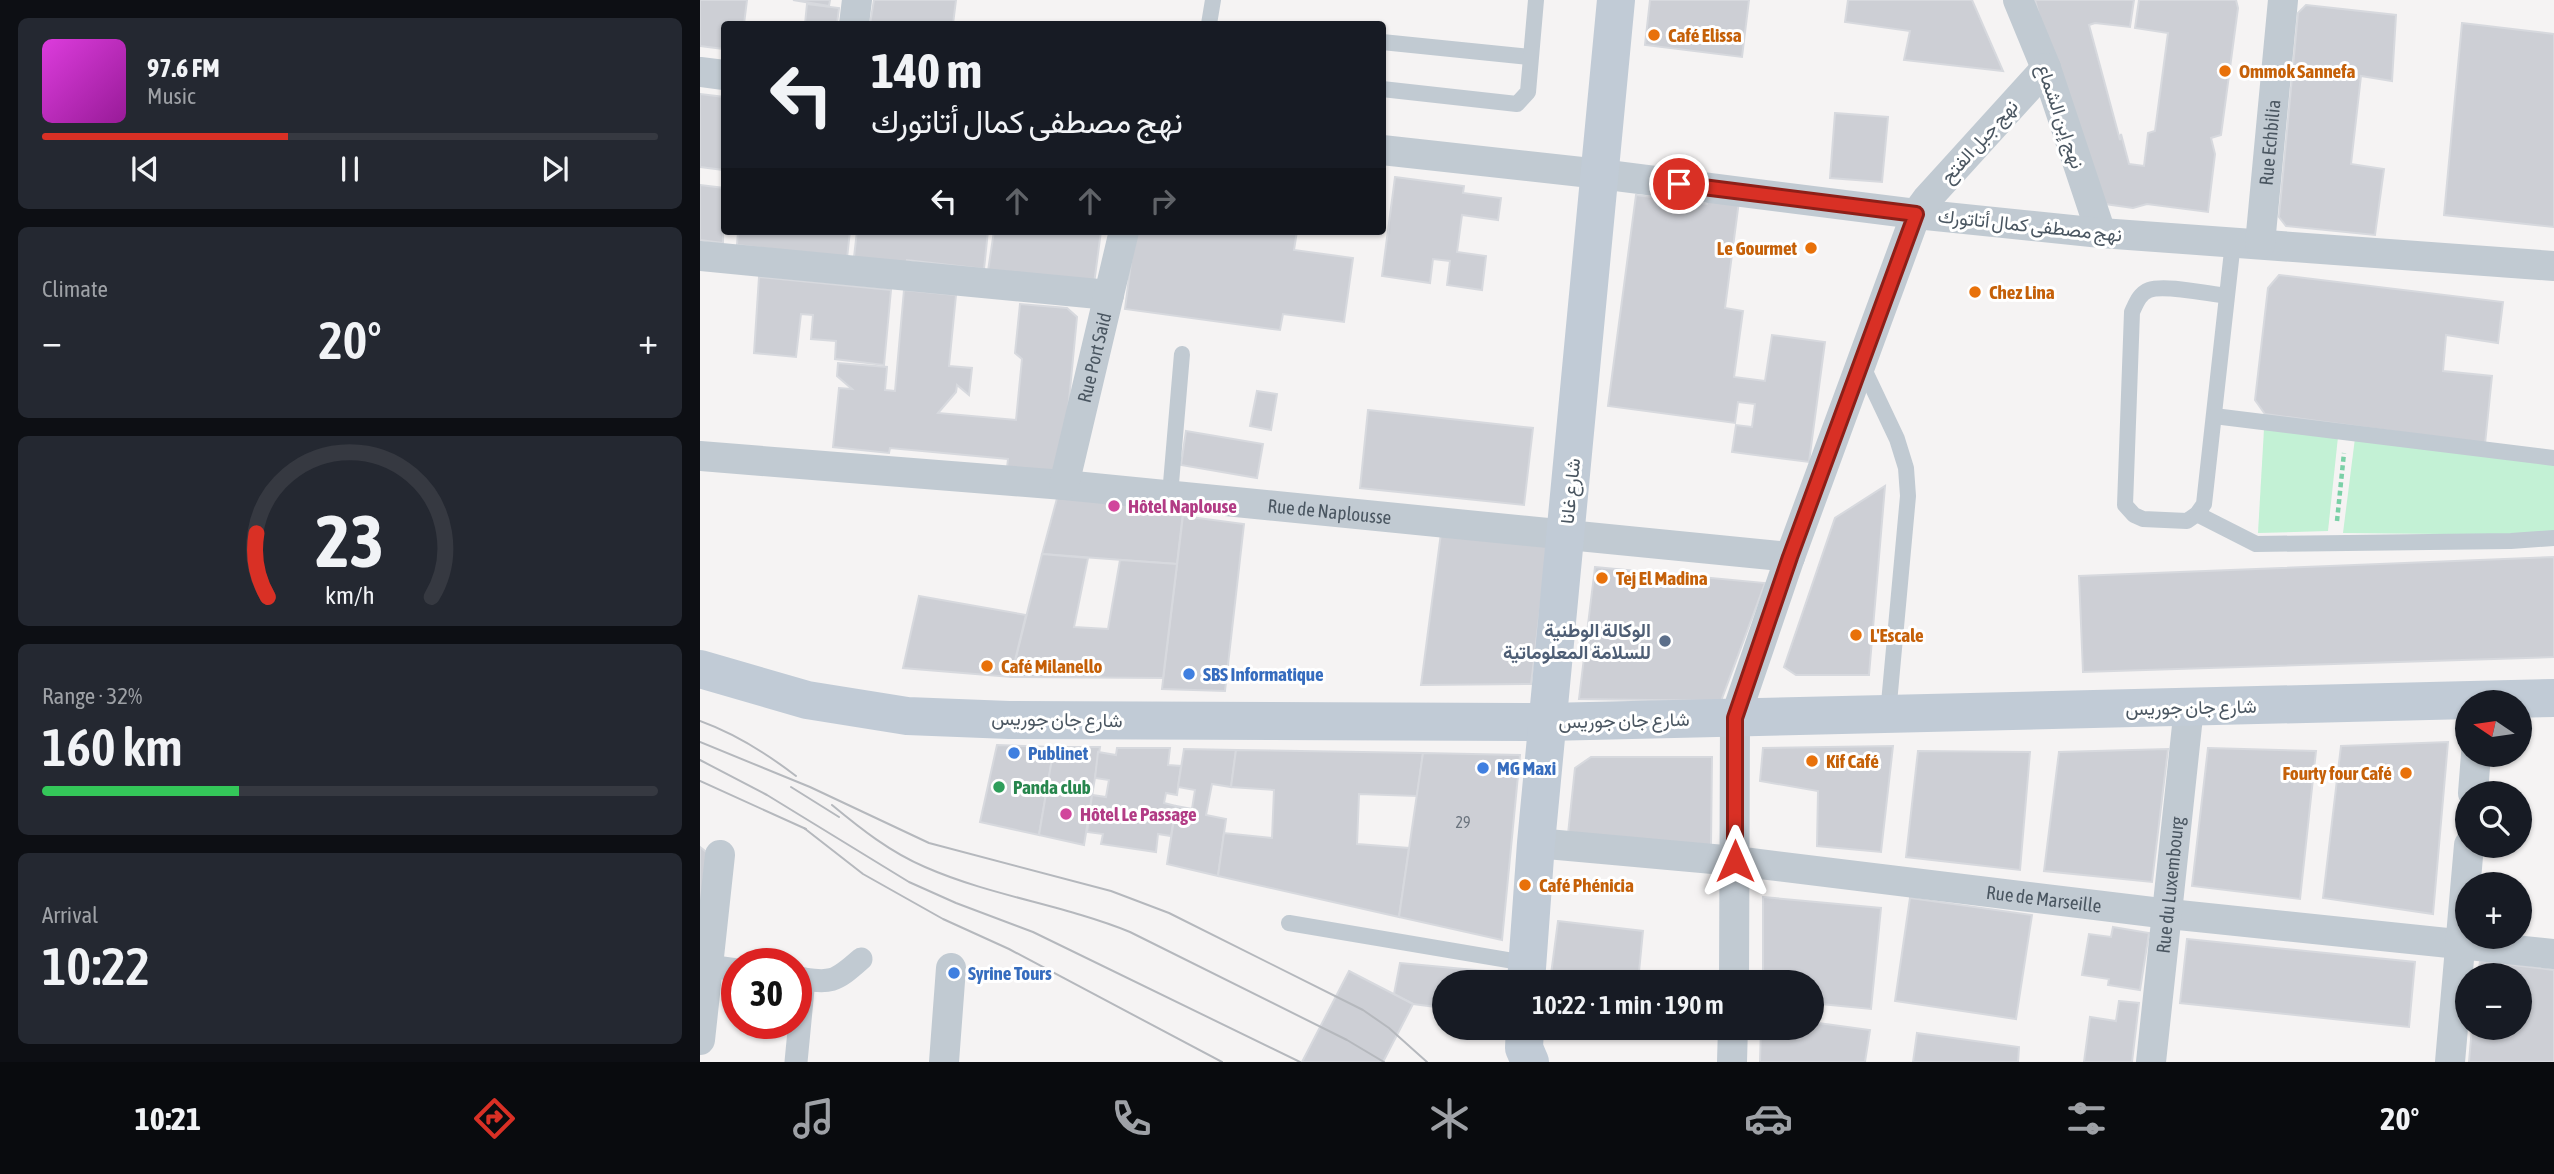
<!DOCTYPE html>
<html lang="en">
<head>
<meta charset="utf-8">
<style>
  :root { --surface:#171b24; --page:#242831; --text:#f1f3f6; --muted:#9ea1a6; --line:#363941; --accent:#d93025 }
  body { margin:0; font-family:"Asap Condensed",Vazirmatn,sans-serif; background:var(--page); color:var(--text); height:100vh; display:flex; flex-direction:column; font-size:26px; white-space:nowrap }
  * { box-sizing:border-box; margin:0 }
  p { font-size:23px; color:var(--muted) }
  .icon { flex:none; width:38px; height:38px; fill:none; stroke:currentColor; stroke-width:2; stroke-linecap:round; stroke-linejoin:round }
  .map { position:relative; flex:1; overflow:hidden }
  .drawer { display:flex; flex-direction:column; gap:18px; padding:18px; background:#0d0f14; width:700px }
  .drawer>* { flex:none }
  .hud { position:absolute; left:21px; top:21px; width:665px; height:214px; border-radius:7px; box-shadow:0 2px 5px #0004; background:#171b24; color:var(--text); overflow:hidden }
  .needle { width:46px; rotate:283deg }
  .buttons { position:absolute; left:1755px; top:690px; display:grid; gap:14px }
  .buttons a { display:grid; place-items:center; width:77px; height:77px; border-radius:50%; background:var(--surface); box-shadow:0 2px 5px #0004; font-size:35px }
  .speed { position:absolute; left:21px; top:948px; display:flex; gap:14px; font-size:35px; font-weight:700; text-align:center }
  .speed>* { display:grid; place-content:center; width:91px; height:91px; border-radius:50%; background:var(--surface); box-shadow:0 2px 5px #0004; line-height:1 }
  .speed .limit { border:10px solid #d22; background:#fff; color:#111 }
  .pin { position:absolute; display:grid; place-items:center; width:60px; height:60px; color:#fff; margin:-30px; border:4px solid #fff; border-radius:50%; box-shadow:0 2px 7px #0007 }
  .me { position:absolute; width:77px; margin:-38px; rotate:0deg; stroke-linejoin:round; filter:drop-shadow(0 0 5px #0008) }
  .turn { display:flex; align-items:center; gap:24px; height:147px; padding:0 35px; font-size:32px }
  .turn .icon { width:91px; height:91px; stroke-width:2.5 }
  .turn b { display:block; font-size:49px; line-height:60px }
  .lanes { display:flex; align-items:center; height:66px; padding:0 35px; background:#0003; justify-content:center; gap:35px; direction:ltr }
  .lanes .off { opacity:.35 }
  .big { font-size:52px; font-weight:600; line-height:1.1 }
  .drawer .widget { flex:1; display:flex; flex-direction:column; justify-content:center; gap:10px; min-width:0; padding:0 24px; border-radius:10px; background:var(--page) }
  .drawer .dial { align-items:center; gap:0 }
  .dial svg { height:182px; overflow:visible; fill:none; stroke:var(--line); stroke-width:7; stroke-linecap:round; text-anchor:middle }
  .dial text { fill:var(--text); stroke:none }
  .song { display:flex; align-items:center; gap:21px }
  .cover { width:84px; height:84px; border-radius:10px; background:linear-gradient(135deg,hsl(300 70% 55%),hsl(300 70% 35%)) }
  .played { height:7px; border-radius:4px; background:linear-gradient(90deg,var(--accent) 40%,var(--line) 40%) }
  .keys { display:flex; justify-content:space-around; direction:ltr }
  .heat { display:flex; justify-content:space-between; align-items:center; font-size:38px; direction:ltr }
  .charge { height:10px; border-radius:5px; background:linear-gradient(90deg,#34c759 32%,var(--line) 0) }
  .trip { position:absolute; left:732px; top:970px; width:392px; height:70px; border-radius:35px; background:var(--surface); box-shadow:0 2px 5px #0004; font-weight:600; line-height:70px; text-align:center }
  .menu { display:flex; height:112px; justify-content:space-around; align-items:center; background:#090b0e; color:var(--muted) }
  .menu .icon { width:49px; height:49px }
  .menu .selected { color:var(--accent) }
  .menu b { font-size:32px; color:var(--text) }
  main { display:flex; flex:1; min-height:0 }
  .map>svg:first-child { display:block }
  .green { fill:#c3f1d5 }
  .building { fill:#cdcfd5; stroke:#d7d9de; stroke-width:2 }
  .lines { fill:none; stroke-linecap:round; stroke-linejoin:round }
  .path { stroke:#7ad0a6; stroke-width:4.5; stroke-dasharray:5 3.5; stroke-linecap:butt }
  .service { stroke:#c1cad2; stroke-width:16 }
  .pedestrian { stroke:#c1cad2; stroke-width:23 }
  .minor { stroke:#c1cad2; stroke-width:30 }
  .secondary { stroke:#c1cbd6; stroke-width:38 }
  .tram { stroke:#b5b8bd; stroke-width:2 }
  .route-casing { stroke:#8d1f18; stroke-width:18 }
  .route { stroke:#d93025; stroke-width:12 }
  .food-dot { fill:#e8710a; stroke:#fff; stroke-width:2.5 }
  .hotel-dot { fill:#d1479c; stroke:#fff; stroke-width:2.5 }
  .service-dot { fill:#5c6f8a; stroke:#fff; stroke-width:2.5 }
  .shop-dot { fill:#3f7fe0; stroke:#fff; stroke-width:2.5 }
  .leisure-dot { fill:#2e9e5b; stroke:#fff; stroke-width:2.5 }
  .labels { text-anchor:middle; stroke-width:6; stroke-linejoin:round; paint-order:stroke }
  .number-label { font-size:16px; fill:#6b747e }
  .food-label { font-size:19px; font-weight:bold; fill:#c56008; stroke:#fff; text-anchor:start }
  .street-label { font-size:19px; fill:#4a5661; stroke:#fff }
  .hotel-label { font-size:19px; font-weight:bold; fill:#b23c85; stroke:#fff; text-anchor:start }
  .service-label { font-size:19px; font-weight:bold; fill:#4e5e75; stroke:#fff; text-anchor:end }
  .shop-label { font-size:19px; font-weight:bold; fill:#366cbe; stroke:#fff; text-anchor:start }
  .leisure-label { font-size:19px; font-weight:bold; fill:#27864d; stroke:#fff; text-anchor:start }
</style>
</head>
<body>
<main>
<section class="drawer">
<div class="widget">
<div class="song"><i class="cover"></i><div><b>97.6 FM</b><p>Music</p></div></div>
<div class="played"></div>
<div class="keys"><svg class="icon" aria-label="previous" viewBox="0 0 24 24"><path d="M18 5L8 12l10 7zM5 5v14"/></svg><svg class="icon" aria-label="pause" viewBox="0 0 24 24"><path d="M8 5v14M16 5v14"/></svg><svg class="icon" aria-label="next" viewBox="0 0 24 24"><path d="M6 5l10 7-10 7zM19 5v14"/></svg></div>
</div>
<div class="widget"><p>Climate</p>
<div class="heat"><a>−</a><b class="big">20°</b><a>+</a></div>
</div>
<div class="widget dial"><svg viewBox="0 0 100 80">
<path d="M14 69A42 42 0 1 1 86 69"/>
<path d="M14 69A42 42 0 0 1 9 41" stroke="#d93025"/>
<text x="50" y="56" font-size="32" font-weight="700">23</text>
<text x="50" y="72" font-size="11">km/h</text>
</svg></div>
<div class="widget"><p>Range · 32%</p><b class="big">160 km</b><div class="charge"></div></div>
<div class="widget"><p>Arrival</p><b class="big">10:22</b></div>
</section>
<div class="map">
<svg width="1854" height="1062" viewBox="0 0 1854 1062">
  <rect width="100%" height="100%" fill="#f5f3f3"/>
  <g class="green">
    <polygon points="1564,429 1638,437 1628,531 1558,533"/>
    <polygon points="1655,438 1854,463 1854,535 1643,533"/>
  </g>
  <g class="building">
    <polygon points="0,0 47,0 44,24 24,24 24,49 0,46"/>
    <polygon points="93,0 130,0 129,6"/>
    <polygon points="174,0 256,0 253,24 170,24"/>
    <polygon points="950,0 1049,0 1042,57 945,45"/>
    <polygon points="1148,0 1272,0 1303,71 1204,60 1210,31 1145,22"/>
    <polygon points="1335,0 1434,0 1430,27 1395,23 1389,25 1420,140 1421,134 1429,164 1444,166 1448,133 1455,131 1468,33 1435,28 1439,0 1536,0 1538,8 1521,135 1511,138 1515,154 1508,212 1447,204 1433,208 1398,203 1378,163"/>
    <polygon points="107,4 139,8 137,24 105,24"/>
    <polygon points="1606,5 1696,15 1692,81 1661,76 1651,164 1684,169 1675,235 1586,226 1579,217 1598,13"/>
    <polygon points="1762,23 1854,34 1854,227 1744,215"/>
    <polygon points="0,94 24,97 24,170 0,167"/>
    <polygon points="1135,113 1188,117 1182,182 1130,178"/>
    <polygon points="695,177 764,186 763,193 801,198 798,220 762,215 757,252 786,256 782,290 747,285 750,261 733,259 730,283 682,276"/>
    <polygon points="0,185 24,188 23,243 0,240"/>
    <polygon points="936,195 1007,204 1009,197 1039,201 1025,308 1043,311 1034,377 1065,381 1072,335 1125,342 1109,462 1032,452 1036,425 1052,427 1055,404 1038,402 1035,423 908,406"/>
    <polygon points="38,231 150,231 147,258 37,245"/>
    <polygon points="157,231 288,231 284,269 207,260 206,273 153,266"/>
    <polygon points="294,231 401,231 394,284 288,271"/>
    <polygon points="435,231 597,231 594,250 653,258 644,322 583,314 580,330 425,309"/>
    <polygon points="1579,275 1803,302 1798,343 1746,335 1743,371 1792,376 1785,444 1565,414 1555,400 1568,288"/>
    <polygon points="59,277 191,290 184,365 135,359 136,341 111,339 113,315 101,314 96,357 54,353"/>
    <polygon points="204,290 256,295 249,366 272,368 269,395 257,385 256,392 238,413 316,420 322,359 315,353 320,304 367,308 377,317 362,473 307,468 308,459 190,448 189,453 133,447 139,388 152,389 137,376 138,363 187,367 185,390 195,391"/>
    <polygon points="557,391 577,394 571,430 550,426"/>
    <polygon points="668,410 833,428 824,505 660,488"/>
    <polygon points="486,431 563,444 557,478 481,465"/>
    <polygon points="1185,486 1169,675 1096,675 1084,667 1135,518"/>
    <polygon points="359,491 484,504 477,564 342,554"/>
    <polygon points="483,516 544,524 525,691 462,689"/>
    <polygon points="741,533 848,545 831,684 721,685"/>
    <polygon points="342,554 388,558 374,627 408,629 420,560 477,564 463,678 311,677"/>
    <polygon points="1854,557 1854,657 1383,672 1379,576"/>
    <polygon points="895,567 1065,583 1021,701 879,699"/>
    <polygon points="219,596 326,615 311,677 203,668"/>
    <polygon points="1748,742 1733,914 1623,898 1641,746"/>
    <polygon points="297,745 354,747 339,835 280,822"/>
    <polygon points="1193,746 1181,852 1117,846 1118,791 1060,781 1063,748"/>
    <polygon points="354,747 400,747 384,845 339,835"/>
    <polygon points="417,748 470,748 468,765 481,766 477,795 466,793 464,803 476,806 471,836 458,834 456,852 401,844 403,834 387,832 392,795 406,797 409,780 395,778 398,752 416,755"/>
    <polygon points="1508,748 1616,751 1600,899 1492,886"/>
    <polygon points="484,749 536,750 531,787 512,784 506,815 526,819 518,876 467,864 476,806 492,809 495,790 478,787"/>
    <polygon points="1468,749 1452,882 1344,871 1359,752"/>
    <polygon points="536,750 723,753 717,796 659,794 657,844 709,848 699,917 518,876 524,833 572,838 574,790 531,787"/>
    <polygon points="1218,751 1330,752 1320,870 1206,857"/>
    <polygon points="723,753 820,755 802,940 699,917"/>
    <polygon points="891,757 1012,757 1011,846 868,834 875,768"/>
    <polygon points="0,847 9,854 0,959"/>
    <polygon points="1063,897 1181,908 1171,1009 1111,1003 1111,982 1063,982"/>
    <polygon points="1210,898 1332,915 1316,1019 1195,1001"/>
    <polygon points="858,921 943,931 938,982 850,982"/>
    <polygon points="1413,927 1449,933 1440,990 1408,985 1409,979 1382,975 1389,934 1411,937"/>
    <polygon points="1487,939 1715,962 1709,1027 1480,1003"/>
    <polygon points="1780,961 1854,970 1854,1062 1769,1062 1772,1027 1820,1027 1820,975 1778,975"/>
    <polygon points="700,963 785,971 785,982 744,982 744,1008 713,1004 694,994"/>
    <polygon points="649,971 713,1004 683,1062 602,1062"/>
    <polygon points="1419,1001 1439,1003 1432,1062 1384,1062 1390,1017 1416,1021"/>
    <polygon points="1111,1022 1170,1030 1165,1062 1060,1062 1061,1027 1111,1027"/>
    <polygon points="843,1027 933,1027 931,1039"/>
    <polygon points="1217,1033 1319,1047 1318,1062 1213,1062"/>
  </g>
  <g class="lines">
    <polyline class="path" points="1637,521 1644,453"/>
    <g class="service">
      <polyline points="509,24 513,0"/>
      <polyline points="682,42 830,57"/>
      <polyline points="682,89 817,104 828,92 836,0"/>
      <path d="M1527 296C1508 294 1465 284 1449 290 1439 294 1436 304 1432 312L1425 505 1434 515 1443 519 1487 521 1497 514 1504 504 1533 242"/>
      <polyline points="1161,363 1197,439 1206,468 1208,496 1188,714"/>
      <polyline points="1514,416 1854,458"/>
      <polyline points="470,495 482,354"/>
      <polyline points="1497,514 1556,544 1811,541 1854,538"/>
      <polyline points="589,923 826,963"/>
    </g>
    <g class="pedestrian">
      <polyline points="8,966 37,970"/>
      <path d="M96 978C132 983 134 983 161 959"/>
      <polyline points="96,1062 104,979"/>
    </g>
    <g class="minor">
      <polyline points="1318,0 1346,68 1401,233"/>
      <polyline points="154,24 157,0"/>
      <polyline points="0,72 24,75"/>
      <polyline points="682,150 900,174 1216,214 1401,233 1854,266"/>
      <path id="s1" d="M1560 244 1583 0"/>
      <polyline points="0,256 409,295"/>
      <path id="s2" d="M0 456 364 485 1090 557"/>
      <path id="s3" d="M364 485 424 231"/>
      <polyline points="1773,793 1776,754"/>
      <path id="s4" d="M836 843 1035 861 1469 914 1854 954"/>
      <polyline points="1034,982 1035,718 1090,557 1216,214 1227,199 1346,68"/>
      <polyline points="0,1040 20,855"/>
      <polyline points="244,1062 251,968"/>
      <polyline points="1032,1062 1033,1027"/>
      <path id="s5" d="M1451 1062 1489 707"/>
      <polyline points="1750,1062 1769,845"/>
    </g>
    <g class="secondary">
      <polyline points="0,669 107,700 207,716 309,720 847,722 1854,698"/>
      <polyline points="826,982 836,843 916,0"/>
      <polyline points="825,1027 824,1048 830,1062"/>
    </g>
    <g class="tram">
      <path d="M0 721C36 734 66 753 96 776"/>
      <polyline points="0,742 110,787 229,843 411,891 469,913 663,1010 689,1028 727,1062"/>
      <polyline points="0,760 67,795 209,882 256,903 333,932 600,1062"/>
      <polyline points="0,781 106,829"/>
      <polyline points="91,787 139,817"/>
      <path d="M132 805C161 829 190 852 225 867 291 896 364 905 430 932L647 1040 684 1062"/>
      <polyline points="104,828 163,874 243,919 309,949 522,1062"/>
    </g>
  </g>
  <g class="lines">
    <g class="route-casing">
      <polyline id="route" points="979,184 1216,214 1090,557 1035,718 1035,861"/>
    </g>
    <use href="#route" class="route"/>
  </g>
  <g class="food-dot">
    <circle cx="954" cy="35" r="7"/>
    <circle cx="1525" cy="71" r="7"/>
    <circle cx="1111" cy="248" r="7"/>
    <circle cx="1275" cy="292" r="7"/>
    <circle cx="902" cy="578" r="7"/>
    <circle cx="1156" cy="635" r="7"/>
    <circle cx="287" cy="666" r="7"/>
    <circle cx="1112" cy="761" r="7"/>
    <circle cx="1706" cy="773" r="7"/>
    <circle cx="825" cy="885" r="7"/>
  </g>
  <g class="hotel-dot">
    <circle cx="414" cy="506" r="7"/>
    <circle cx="366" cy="814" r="7"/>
  </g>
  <circle class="service-dot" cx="965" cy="641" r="7"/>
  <g class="shop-dot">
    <circle cx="489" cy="674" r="7"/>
    <circle cx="314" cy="753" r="7"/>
    <circle cx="783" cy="768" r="7"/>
    <circle cx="254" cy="973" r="7"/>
  </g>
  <circle class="leisure-dot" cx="299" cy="787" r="7"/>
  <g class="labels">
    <g class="number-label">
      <text x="763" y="828">29</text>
    </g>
    <g class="food-label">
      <text x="968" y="42">Café Elissa</text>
      <text x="1539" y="78">Ommok Sannefa</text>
      <text x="1097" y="255" text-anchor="end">Le Gourmet</text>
      <text x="1289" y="299">Chez Lina</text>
      <text x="916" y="585">Tej El Madina</text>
      <text x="1170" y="642">L'Escale</text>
      <text x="301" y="673">Café Milanello</text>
      <text x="1126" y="768">Kif Café</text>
      <text x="1692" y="780" text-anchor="end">Fourty four Café</text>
      <text x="839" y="892">Café Phénicia</text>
    </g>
    <g class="street-label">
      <text transform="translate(1361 116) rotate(71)" y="7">نهج إبن الشماع</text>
      <text transform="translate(1279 141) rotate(-48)" y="7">نهج جبل الفتح</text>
      <text dy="7" stroke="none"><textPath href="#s1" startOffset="102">Rue Echbilia</textPath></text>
      <text transform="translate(1330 225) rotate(6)" y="7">نهج مصطفى كمال أتاتورك</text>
      <text dy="7" stroke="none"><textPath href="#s3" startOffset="131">Rue Port Said</textPath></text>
      <text transform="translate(870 491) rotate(-84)" y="7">شارع غانا</text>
      <text dy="7" stroke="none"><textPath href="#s2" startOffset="632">Rue de Naplousse</textPath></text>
      <text transform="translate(1491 707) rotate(-1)" y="7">شارع جان جوريس</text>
      <text transform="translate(357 719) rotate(1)" y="7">شارع جان جوريس</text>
      <text transform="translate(924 720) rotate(-1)" y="7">شارع جان جوريس</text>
      <text dy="7" stroke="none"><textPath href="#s5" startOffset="178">Rue du Luxembourg</textPath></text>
      <text dy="7" stroke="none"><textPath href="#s4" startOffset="511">Rue de Marseille</textPath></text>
    </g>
    <g class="hotel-label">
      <text x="428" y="513">Hôtel Naplouse</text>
      <text x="380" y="821">Hôtel Le Passage</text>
    </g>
    <g class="service-label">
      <text x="951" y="637">الوكالة الوطنية<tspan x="951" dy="22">للسلامة المعلوماتية</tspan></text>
    </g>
    <g class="shop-label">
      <text x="503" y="681">SBS Informatique</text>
      <text x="328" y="760">Publinet</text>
      <text x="797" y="775">MG Maxi</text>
      <text x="268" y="980">Syrine Tours</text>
    </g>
    <g class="leisure-label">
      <text x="313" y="794">Panda club</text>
    </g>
  </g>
</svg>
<div class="buttons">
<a><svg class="needle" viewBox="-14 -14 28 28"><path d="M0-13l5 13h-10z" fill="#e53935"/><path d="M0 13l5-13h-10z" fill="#9ea1a6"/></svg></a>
<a><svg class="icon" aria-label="search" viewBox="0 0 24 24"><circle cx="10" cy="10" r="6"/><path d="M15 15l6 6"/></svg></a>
<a>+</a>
<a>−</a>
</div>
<div class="speed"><div class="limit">30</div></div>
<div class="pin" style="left:979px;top:184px;background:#d93025"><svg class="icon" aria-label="arrive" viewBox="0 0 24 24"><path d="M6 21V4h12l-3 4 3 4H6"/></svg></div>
<svg class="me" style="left:1035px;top:861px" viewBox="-20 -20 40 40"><path d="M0-17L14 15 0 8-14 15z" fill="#d93025" stroke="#fff" stroke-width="4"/></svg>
<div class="trip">10:22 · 1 min · 190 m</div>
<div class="hud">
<div class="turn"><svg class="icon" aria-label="left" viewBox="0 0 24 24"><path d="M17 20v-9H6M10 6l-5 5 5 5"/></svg><div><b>140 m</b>نهج مصطفى كمال أتاتورك</div></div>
<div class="lanes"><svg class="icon" aria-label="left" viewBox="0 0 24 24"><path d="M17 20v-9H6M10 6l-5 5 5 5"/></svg><svg class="icon off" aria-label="ahead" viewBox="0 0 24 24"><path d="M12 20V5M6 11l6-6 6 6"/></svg><svg class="icon off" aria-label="ahead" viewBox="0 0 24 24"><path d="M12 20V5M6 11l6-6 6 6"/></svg><svg class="icon off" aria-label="right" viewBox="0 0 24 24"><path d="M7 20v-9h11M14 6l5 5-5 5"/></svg></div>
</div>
</div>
</main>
<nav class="menu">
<b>10:21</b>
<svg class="icon selected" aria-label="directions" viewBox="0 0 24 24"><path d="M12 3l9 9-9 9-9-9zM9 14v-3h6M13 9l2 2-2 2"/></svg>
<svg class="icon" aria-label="music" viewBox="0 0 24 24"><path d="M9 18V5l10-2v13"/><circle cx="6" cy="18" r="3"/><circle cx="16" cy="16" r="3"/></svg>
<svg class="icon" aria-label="phone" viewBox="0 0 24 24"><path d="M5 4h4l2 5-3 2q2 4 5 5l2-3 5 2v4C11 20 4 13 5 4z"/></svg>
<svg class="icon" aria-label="climate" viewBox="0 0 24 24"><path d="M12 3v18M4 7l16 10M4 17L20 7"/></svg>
<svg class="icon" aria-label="car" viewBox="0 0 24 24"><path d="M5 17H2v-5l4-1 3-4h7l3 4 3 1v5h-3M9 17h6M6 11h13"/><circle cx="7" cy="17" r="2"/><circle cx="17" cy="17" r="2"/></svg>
<svg class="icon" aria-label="filters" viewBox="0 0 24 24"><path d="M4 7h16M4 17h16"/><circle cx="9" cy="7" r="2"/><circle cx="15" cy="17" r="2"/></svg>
<b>20°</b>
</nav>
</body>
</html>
